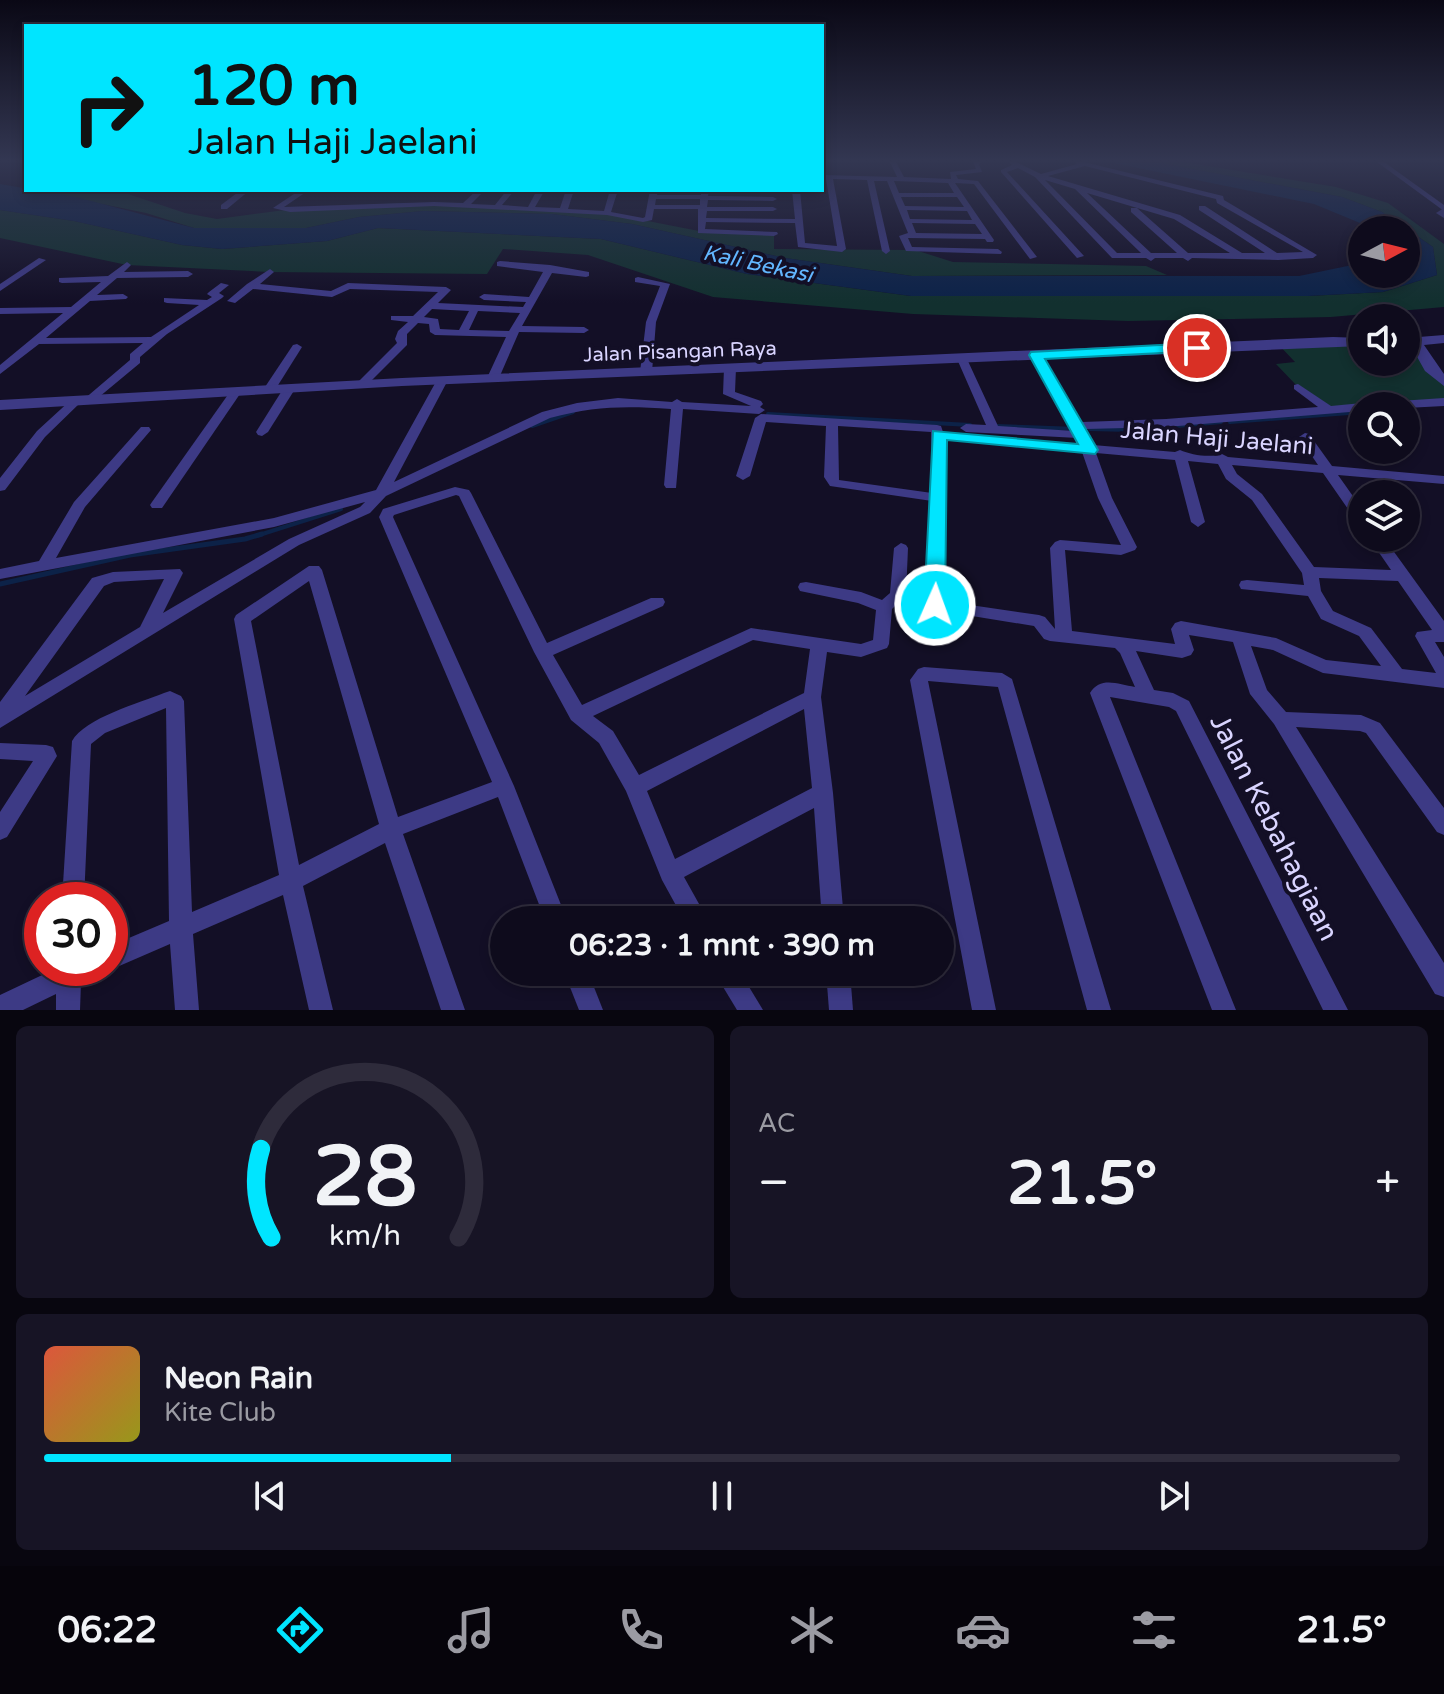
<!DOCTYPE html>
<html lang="id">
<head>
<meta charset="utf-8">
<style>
  :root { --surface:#0e0b1c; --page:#171425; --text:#f1f3f6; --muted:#9b9ba3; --line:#2e2b3b; --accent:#00e5ff }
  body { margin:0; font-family:"Varela Round",sans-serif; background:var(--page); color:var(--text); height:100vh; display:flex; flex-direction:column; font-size:30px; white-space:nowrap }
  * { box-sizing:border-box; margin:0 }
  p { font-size:26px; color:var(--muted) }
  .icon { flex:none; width:44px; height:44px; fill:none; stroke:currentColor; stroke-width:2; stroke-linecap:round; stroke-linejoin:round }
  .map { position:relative; height:1010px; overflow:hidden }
  .sheet { display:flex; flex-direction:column; gap:16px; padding:16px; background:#08060f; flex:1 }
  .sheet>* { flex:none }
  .banner { position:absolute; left:24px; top:24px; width:800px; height:168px; border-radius:0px; box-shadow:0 4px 12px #0003,0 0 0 2px var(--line); background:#00e5ff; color:#111; overflow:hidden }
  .needle { width:52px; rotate:83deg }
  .controls { position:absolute; left:1348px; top:216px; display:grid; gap:16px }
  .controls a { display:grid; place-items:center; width:72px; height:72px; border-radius:50%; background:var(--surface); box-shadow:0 4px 12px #0003,0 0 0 2px var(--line); font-size:40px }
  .speed { position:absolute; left:24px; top:882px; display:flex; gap:16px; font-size:40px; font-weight:700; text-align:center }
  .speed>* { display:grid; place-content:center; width:104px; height:104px; border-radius:50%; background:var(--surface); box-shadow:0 4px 12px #0003,0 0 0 2px var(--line); line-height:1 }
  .speed .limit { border:12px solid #d22; background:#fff; color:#111 }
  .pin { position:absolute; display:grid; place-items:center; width:68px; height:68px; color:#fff; margin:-34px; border:4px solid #fff; border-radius:50%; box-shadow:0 2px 8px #0007 }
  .me { position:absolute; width:88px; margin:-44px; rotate:2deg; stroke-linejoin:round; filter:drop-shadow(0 0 6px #0008) }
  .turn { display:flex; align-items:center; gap:28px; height:168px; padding:0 32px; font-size:36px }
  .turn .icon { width:104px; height:104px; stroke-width:2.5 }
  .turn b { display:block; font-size:56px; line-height:68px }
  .big { font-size:60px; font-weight:800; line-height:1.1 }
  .sheet .card { flex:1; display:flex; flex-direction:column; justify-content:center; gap:12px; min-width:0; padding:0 28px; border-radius:12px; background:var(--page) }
  .sheet .dial { align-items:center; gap:0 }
  .dial svg { height:208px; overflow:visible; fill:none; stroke:var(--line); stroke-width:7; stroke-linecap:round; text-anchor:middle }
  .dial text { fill:var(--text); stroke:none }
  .song { display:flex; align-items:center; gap:24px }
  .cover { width:96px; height:96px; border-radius:12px; background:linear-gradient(135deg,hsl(10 70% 55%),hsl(60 70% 35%)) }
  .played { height:8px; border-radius:4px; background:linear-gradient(90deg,var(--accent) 30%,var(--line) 30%) }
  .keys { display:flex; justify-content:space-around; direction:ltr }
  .heat { display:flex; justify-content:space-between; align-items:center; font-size:44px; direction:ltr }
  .sheet .tiles { flex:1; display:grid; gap:16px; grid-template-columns:1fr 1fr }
  .card:last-child { grid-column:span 2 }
  .trip { position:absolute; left:490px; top:906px; width:464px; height:80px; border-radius:40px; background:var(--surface); box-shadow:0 4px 12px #0003,0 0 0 2px var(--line); font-weight:800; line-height:80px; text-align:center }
  .tabs { display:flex; height:128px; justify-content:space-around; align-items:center; background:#06040b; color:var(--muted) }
  .tabs .icon { width:56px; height:56px }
  .tabs .current { color:var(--accent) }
  .tabs b { font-size:36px; color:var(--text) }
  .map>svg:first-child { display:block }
  .green { fill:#12302f }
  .water { fill:#0c2248 }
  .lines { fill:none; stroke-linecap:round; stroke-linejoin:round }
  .stream-far1 { stroke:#0c2248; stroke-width:4 }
  .stream { stroke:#0c2248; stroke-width:5 }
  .minor { fill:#3d3a85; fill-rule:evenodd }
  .tertiary { fill:#3d3a85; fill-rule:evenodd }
  .route { fill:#00e5ff; stroke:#0095a6; stroke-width:2 }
  .labels { text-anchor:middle; stroke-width:8; stroke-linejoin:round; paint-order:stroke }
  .far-street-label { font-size:20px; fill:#d9d4ff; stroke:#130f26 }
  .far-water-label { font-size:22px; font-style:italic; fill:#62b6ff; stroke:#130f26 }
  .street-label { font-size:24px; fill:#d9d4ff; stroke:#130f26 }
  .near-street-label { font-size:28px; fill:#d9d4ff; stroke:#130f26 }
</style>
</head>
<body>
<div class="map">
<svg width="1444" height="1010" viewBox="0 0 1444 1010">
  <rect width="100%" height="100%" fill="#130f26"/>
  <g class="green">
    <polygon points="1155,162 1184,162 1336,187 1388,203 1444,244 1444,307 1331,317 1128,321 913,314 713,297 588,255 503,249 487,274 270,272 127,265 0,238 0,210 74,221 182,245 222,249 327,241 378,228 601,239 747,274 911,296 1308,296 1383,292 1437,275 1433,247 1382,212 1342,197"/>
    <polygon points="34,190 116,190 185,213 217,219 285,210 399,203 607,213 704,232 774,234 774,249 915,250 953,262 1146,266 1167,275 912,276 785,258 632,224 552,214 423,211 359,217 306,228 194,228 146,213"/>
    <polygon points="1362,342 1362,362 1406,362 1406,342 1416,342 1444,382 1444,402 1328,409 1298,387 1276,364 1295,362 1277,343"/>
  </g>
  <polygon class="water" points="1109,162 1155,162 1342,197 1382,212 1433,247 1437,275 1383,292 1308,296 911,296 747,274 601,239 378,228 327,241 222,249 182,245 74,221 0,210 0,184 76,197 194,228 306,228 359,217 423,211 552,214 632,224 785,258 912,276 1299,276 1362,263 1362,274 1406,274 1406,230 1377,230 1314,204"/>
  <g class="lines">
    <g class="stream-far1">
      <polyline points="768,414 970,425"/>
      <polyline points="1230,422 1362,412"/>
      <polyline points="532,426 573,412"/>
      <polyline points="995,426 1078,429"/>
      <polyline points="1090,429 1131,430 1221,422"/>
      <polyline points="256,536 341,509"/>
    </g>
    <polyline class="stream" points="0,584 130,555 245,539 262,534"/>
    <g class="minor">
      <path d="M890 162H896L904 177 951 179 950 172 976 169 973 162H982L979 164 982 172 956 175 958 179 978 181 1037 257 1030 259 974 184 955 183 994 240 993 242H987L985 239 908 238 912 247 998 249 1002 252 1001 254 906 251 899 236 908 233 887 181H874L890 251 886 254 882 251 867 180 833 179 846 249 842 252 798 247 795 223 706 222 705 229 777 232 778 234 774 236 698 233V209H654L652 220 643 222 607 215 434 206 290 212 273 208 300 190H309L284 207 434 202 463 203 477 190H485L471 204 495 205 507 190H515L502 205 528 207 537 190H545L535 207 560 208 566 190H574L568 209 604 211 610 190H618L611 212 643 218 645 217 650 190H658L657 195H701V190H709L708 196 773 197 777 199 773 201 708 200 707 207H773L777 209 773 211H707L706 218 795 219 792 190H800L805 243 837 246 826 179H822V175L897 177ZM894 181 948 183 954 193H899ZM901 197H957L964 207 905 206ZM656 199H700V205H655ZM907 210 967 211 972 220 910 219ZM912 223 975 224 982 234 916 233Z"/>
      <path d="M1009 162H1016L1041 174 1077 164 1075 162H1084L1223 196 1224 200 1317 255 1313 258 1278 260 1192 258 1188 261 1183 258H1155L1151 261 1146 258H1112L1035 177 1018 168 1007 172 1084 256 1077 258 1001 172V170L1012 165ZM1085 166 1216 199 1217 203 1303 252 1277 253 1205 206H1199V210L1265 253H1242L1180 215 1048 176ZM1045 180 1075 189 1141 253H1117ZM1087 193 1174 219 1230 253H1188L1137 208H1131V212L1177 253H1151Z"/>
      <polygon points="1377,162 1384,162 1444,205 1444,211"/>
      <polygon points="241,190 250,190 227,209 221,209 221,205"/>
      <polygon points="39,258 46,260 0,291 0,284"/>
      <path d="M500 261 550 265 589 272V276L586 277 552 273 522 326 584 327 589 330 584 333 519 332 499 378 493 381 487 378 506 337 435 335 430 332 429 324 418 323 407 334V345L365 387 361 388 355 385 397 343 395 339 398 331 408 322 391 320V316H413L438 292 350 289 332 297 253 289 235 303 227 301 247 284 270 269 274 272 260 284 331 291 348 283 446 287 451 290 438 303 523 307 526 302 484 300 479 297 484 294 529 297 543 272 497 266V262ZM432 309 469 311 459 330 440 329 438 319 424 317ZM478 311 520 313 509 331 469 330Z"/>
      <polygon points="127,262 131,265 124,272 188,271 193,274 188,277 117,278 97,295 123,294 128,297 126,299 90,301 46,338 151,337 199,305 167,303 164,302 164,298 207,300 212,297 207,294 209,292 221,283 229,285 219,293 224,296 222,298 167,334 140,357 140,363 93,402 89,404 83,400 130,360 130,354 143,343 39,344 0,374 0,365 63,313 0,314 0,308 71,307 101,282 62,283 59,282 59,278 108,276"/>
      <polygon points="638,277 670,284 656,322 652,372 646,375 640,372 646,322 660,286 635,282 635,278"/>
      <polygon points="297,344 302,347 275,390 273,392 265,392 263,390 293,345"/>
      <path d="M1036 352 1041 355 1082 422 1166 419 1318 407 1294 389V385L1298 384 1331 406 1362 403 1367 406H1362V411L1166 427 1086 429 1093 445 1175 452 1180 450C1191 455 1210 458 1222 454L1228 457 1318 465 1299 437 1305 433 1309 434 1332 466 1444 476V484L1338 475 1362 509V523L1357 522 1323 473 1232 465 1237 474 1262 494 1314 567 1391 570 1369 538H1384L1444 621V642H1435L1444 657V688L1323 673 1273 650 1251 646 1267 690 1286 712 1361 715 1380 723 1444 808V835L1437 832 1366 733 1360 731 1296 727 1444 963V997L1435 994 1274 724 1250 694 1233 642 1189 635 1194 650 1191 655 1182 658 1136 651 1154 690 1173 693 1189 701 1348 1010H1323L1176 711 1169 707 1110 697 1236 1010H1212L1090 693C1100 676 1118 684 1135 687L1120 653 1115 648 1050 641 1044 639 1034 626 929 609 927 605 932 501 830 486 824 477 826 426 766 422 750 476 743 480 736 476 755 418 761 414 937 425 941 426 943 432 1080 444 1078 438 966 432 960 428 966 424 986 425 957 359 962 356 967 359 998 426 1074 431 1031 355ZM838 426 931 432 932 493 839 480ZM944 439 1082 452 1098 498 1121 545 1060 540 1055 542 1050 548 1055 629 1045 617 1039 615 943 601 946 498ZM1096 453 1175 460 1191 522 1198 527 1205 522 1188 461 1218 464 1226 479 1252 500 1302 573 1304 585 1247 580 1241 581 1239 585 1241 589 1308 596 1321 619 1359 636 1381 666 1326 660 1276 638 1181 621 1175 623 1171 629 1175 644 1072 631 1065 550 1121 555 1135 550 1137 547 1112 498ZM1319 578 1398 581 1432 630 1417 632 1415 636 1436 673 1402 669 1371 628 1333 611 1321 591Z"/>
      <path d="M730 365 736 368 735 392 761 401 763 404 760 407 765 410 759 414 683 409 676 488H666L664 485 671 409C625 406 595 406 550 418L386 496 370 513 299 545 0 728V702L92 578 113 572 180 569 183 573 163 613 289 539 360 507 365 502 274 527 0 579V569L39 561 74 502 141 427H149L151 430 85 507 56 558 274 518 376 490 438 378H446L448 380 394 482 542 412 577 403 618 398 672 402 677 399 682 402 751 406 723 394 724 368ZM164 579 140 627 25 696 104 586 114 582Z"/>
      <polygon points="289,386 295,389 268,432 262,436 258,435 256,432 283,389"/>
      <polygon points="236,388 242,391 162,508 152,508 150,505 152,502 232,389"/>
      <polygon points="77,396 83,400 81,402 45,437 5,490 0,491 0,478 37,431 73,398"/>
      <polygon points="1444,398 1444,406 1406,408 1406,406 1378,406 1384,402"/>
      <path d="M455 487 469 490 471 493 547 643 651 598H663L665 602 663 606 553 655 582 705 751 628 861 644 873 640 876 610 858 603 800 591 798 587 800 583 806 582 861 592 882 600 890 593 894 548 901 543 906 545 908 548 906 595 892 609 889 644 887 648 861 657 827 652 821 697 833 793 844 920H822L814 808 684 877 708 920H684L662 880 626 791 599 743 571 720 534 652 459 496 456 495 394 515 393 517 514 786 567 920H545L498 797 403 834 465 1010H441L385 843 303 886 333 1010H309L283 895 193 934 199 1010H175L170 944 110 970 105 968H110V946L169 921 166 708 105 733 91 744 84 900H62L72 741C85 718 139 703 164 693L170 691 181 696 184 701 192 912 279 875 234 619 236 615 309 566H319L322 570 398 817 492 782 379 517 383 509ZM309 581 379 824 299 865 251 621ZM753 640 810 649 804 693 639 775 613 731 593 716ZM804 709 812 788 675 859 647 791Z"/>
      <polygon points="924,667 1002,673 1012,679 1111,1010 1087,1010 998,687 928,681 996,1010 972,1010 910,680 918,669"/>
      <polygon points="0,743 46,745 53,747 57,756 7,837 0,840 0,812 33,761 0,759"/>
      <polygon points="57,968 97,968 93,976 81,983 80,1010 56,1010 56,994 23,1010 0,1010 0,995"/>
      <polygon points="564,972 588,972 603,1010 579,1010"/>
      <polygon points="714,972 740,972 763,1010 737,1010"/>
      <polygon points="826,972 850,972 853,1010 829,1010"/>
    </g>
    <g class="tertiary">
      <polygon points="1444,208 1444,218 1436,213"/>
      <polygon points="1444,335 1444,343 1424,345 1444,374 1444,386 1425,371 1411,346 1406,346 1406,338"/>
      <polygon points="1333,337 1362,338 1362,346 402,386 0,410 0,400 402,378"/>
    </g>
  </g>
  <linearGradient id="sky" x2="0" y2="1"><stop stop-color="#0a0815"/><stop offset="0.53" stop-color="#333752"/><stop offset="1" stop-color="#333752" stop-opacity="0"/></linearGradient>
  <rect width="1444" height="303" fill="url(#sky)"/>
  <polygon class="route" points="1197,343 1201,345 1201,351 1045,359 1098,450 1095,454 947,440 945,605 942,610 927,610 924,605 933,431 1078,444 1029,355 1031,352"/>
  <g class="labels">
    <g class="far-street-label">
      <text transform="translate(680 351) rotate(-2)" y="7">Jalan Pisangan Raya</text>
    </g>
    <g class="far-water-label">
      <text transform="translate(758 263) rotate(12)" y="8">Kali Bekasi</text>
    </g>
    <g class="street-label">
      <text transform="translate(1217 438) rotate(5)" y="8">Jalan Haji Jaelani</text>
    </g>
    <g class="near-street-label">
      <text transform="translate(1275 827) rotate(63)" y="10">Jalan Kebahagiaan</text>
    </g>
  </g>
</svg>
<div class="controls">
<a><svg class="needle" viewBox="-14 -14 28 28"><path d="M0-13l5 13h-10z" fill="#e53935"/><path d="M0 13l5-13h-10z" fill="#9b9ba3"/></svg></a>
<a><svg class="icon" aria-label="sound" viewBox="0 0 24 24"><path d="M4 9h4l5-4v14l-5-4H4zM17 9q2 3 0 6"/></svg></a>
<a><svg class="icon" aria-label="search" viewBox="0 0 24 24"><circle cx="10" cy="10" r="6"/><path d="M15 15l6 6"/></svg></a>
<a><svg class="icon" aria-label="layers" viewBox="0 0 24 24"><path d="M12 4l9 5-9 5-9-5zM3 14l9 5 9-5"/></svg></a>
</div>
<div class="speed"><div class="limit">30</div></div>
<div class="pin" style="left:1197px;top:348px;background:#d93025"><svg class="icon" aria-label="arrive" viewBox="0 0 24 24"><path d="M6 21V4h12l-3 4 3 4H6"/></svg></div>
<svg class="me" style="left:935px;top:605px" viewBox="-20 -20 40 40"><circle r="17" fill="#00e5ff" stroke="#fff" stroke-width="3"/><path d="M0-11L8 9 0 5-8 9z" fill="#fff"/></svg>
<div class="trip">06:23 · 1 mnt · 390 m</div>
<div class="banner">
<div class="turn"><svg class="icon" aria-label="right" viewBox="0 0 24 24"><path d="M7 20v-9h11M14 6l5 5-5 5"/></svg><div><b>120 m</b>Jalan Haji Jaelani</div></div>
</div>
</div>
<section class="sheet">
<div class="tiles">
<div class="card dial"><svg viewBox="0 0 100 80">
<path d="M14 69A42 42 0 1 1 86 69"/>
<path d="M14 69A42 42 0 0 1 10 35" stroke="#00e5ff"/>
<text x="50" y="56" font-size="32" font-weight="700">28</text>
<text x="50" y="72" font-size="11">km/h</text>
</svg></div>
<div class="card"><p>AC</p>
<div class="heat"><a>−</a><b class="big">21.5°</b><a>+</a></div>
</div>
<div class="card">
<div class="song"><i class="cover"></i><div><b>Neon Rain</b><p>Kite Club</p></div></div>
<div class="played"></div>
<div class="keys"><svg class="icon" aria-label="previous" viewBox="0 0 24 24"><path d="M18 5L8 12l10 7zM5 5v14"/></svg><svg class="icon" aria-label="pause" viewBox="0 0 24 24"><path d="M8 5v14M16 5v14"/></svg><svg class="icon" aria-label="next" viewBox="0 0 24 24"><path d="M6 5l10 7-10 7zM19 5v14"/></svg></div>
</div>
</div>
</section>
<nav class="tabs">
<b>06:22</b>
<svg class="icon current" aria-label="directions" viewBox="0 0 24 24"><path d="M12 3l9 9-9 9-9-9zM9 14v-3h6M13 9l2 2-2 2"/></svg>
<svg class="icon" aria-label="music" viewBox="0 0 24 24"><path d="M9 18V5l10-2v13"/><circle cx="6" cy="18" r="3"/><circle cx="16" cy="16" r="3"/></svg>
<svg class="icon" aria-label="phone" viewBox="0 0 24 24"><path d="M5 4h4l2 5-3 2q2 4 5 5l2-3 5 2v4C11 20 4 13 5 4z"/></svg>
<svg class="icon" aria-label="climate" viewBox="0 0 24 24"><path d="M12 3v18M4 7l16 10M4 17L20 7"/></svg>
<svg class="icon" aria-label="car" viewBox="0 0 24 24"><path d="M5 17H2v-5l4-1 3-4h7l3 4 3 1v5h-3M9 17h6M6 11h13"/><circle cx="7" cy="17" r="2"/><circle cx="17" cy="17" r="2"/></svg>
<svg class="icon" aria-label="filters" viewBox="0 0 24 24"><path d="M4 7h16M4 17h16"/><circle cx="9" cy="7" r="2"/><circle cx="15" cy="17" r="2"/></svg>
<b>21.5°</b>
</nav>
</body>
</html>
